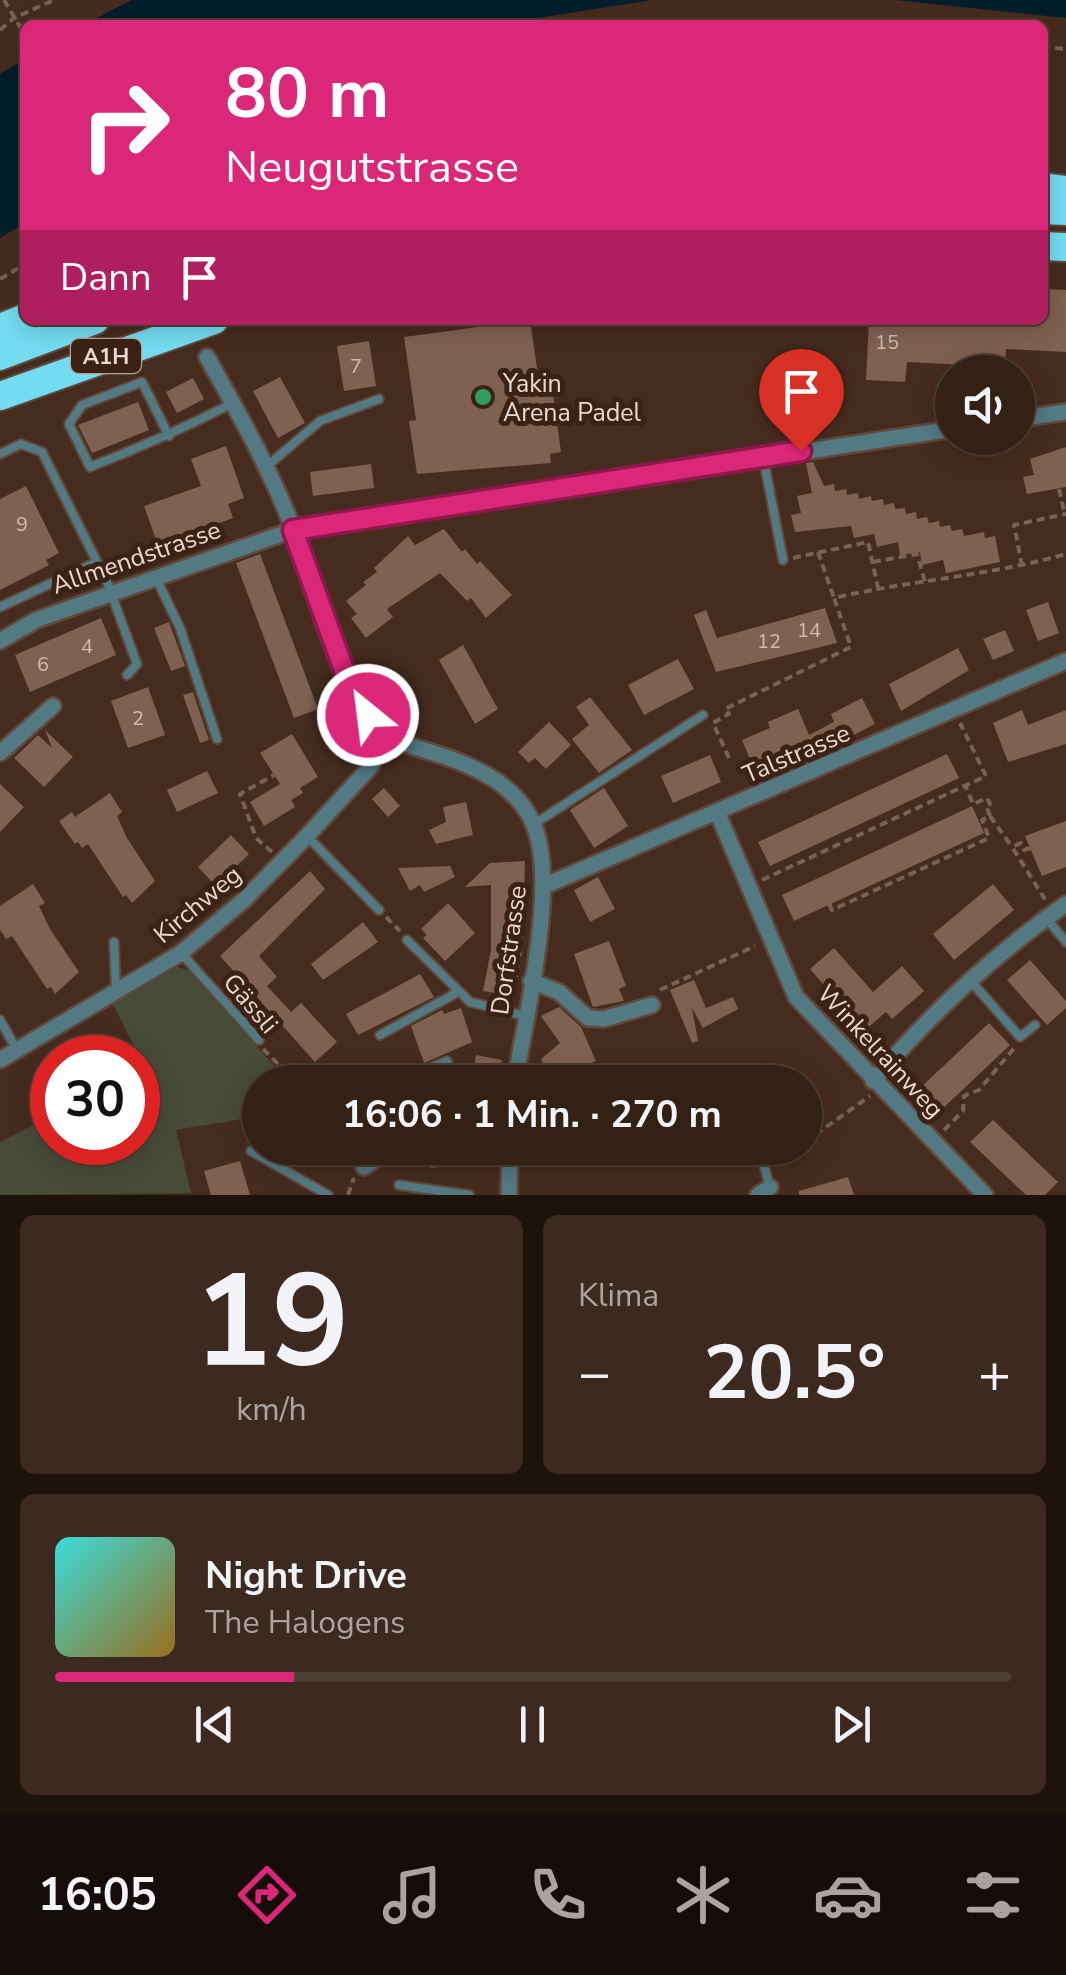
<!DOCTYPE html>
<html lang="de">
<head>
<meta charset="utf-8">
<style>
  :root { --surface:#342116; --page:#3c291f; --text:#f1f3f6; --muted:#a9a3a1; --line:#4e3e35; --accent:#db2777 }
  body { margin:0; font-family:"Nunito Sans",sans-serif; background:var(--page); color:var(--text); height:100vh; display:flex; flex-direction:column; font-size:38px; white-space:nowrap }
  * { box-sizing:border-box; margin:0 }
  p { font-size:32px; color:var(--muted) }
  .icon { flex:none; width:55px; height:55px; fill:none; stroke:currentColor; stroke-width:2; stroke-linecap:round; stroke-linejoin:round }
  .map { position:relative; height:1195px; overflow:hidden }
  .side { display:flex; flex-direction:column; gap:20px; padding:20px; background:#1d120c; flex:1 }
  .side>* { flex:none }
  .guide { position:absolute; left:20px; top:20px; width:1028px; height:305px; border-radius:15px; box-shadow:0 5px 25px #0003,0 0 0 2px var(--line); background:#db2777; color:#fff; overflow:hidden }
  .tools { position:absolute; left:935px; top:355px; display:grid; gap:20px }
  .tools a { display:grid; place-items:center; width:100px; height:100px; border-radius:50%; background:var(--surface); box-shadow:0 5px 25px #0003,0 0 0 2px var(--line); font-size:50px }
  .speed { position:absolute; left:30px; top:1035px; display:flex; gap:20px; font-size:50px; font-weight:700; text-align:center }
  .speed>* { display:grid; place-content:center; width:130px; height:130px; border-radius:50%; background:var(--surface); box-shadow:0 5px 25px #0003,0 0 0 2px var(--line); line-height:1 }
  .speed .limit { border:15px solid #d22; background:#fff; color:#111 }
  .pin { position:absolute; display:grid; place-items:center; width:85px; height:85px; color:#fff; margin:-102px -42px; border-radius:50% 50% 50% 0; rotate:-45deg; box-shadow:0 0 10px #0007 }
  .pin .icon { rotate:45deg }
  .me { position:absolute; width:110px; margin:-55px; rotate:331deg; stroke-linejoin:round; filter:drop-shadow(0 0 8px #0008) }
  .turn { display:flex; align-items:center; gap:35px; height:210px; padding:0 40px; font-size:45px }
  .turn .icon { width:130px; height:130px; stroke-width:2.5 }
  .turn b { display:block; font-size:70px; line-height:85px }
  .then { display:flex; align-items:center; height:95px; padding:0 40px; background:#0003; gap:20px; font-size:38px }
  .big { font-size:75px; font-weight:700; line-height:1.1 }
  .side .card { flex:1; display:flex; flex-direction:column; justify-content:center; gap:15px; min-width:0; padding:0 35px; border-radius:15px; background:var(--page) }
  .side .dial { align-items:center; gap:0 }
  .dial b { font-size:130px; line-height:1 }
  .song { display:flex; align-items:center; gap:30px }
  .cover { width:120px; height:120px; border-radius:15px; background:linear-gradient(135deg,hsl(180 70% 55%),hsl(40 70% 35%)) }
  .played { height:10px; border-radius:5px; background:linear-gradient(90deg,var(--accent) 25%,var(--line) 25%) }
  .keys { display:flex; justify-content:space-around; direction:ltr }
  .heat { display:flex; justify-content:space-between; align-items:center; font-size:55px; direction:ltr }
  .side .tiles { flex:1; display:grid; gap:20px; grid-template-columns:1fr 1fr }
  .card:last-child { grid-column:span 2 }
  .trip { position:absolute; left:242px; top:1065px; width:580px; height:100px; border-radius:50px; background:var(--surface); box-shadow:0 5px 25px #0003,0 0 0 2px var(--line); font-weight:700; line-height:100px; text-align:center }
  .tab-bar { display:flex; height:160px; justify-content:space-around; align-items:center; background:#150d09; color:var(--muted) }
  .tab-bar .icon { width:70px; height:70px }
  .tab-bar .current { color:var(--accent) }
  .tab-bar b { font-size:45px; color:var(--text) }
  .map>svg:first-child { display:block }
  .green { fill:#474c39 }
  .water { fill:#031f2b }
  .building { fill:#7f6151 }
  .lines { fill:none; stroke-linecap:round; stroke-linejoin:round }
  .service-casing { stroke:#60483a; stroke-width:12 }
  .minor-casing { stroke:#60483a; stroke-width:20 }
  .motorway-casing { stroke:#60483a; stroke-width:32 }
  .path { stroke:#796255; stroke-width:4; stroke-dasharray:8 5; stroke-linecap:butt }
  .service { stroke:#537a82; stroke-width:8 }
  .minor { stroke:#537a82; stroke-width:15 }
  .motorway { stroke:#74dcf1; stroke-width:28 }
  .route-casing { stroke:#8e194d; stroke-width:25 }
  .route { stroke:#db2777; stroke-width:18 }
  .leisure-dot { fill:#2e9e5b; stroke:#3b2214; stroke-width:4 }
  .labels { text-anchor:middle; stroke-width:10; stroke-linejoin:round; paint-order:stroke }
  .number-label { font-size:20px; fill:#cfbbb0 }
  .shield { fill:#3b2214; stroke:#b6a298; stroke-width:2.5 }
  .shield-label { font-size:22px; font-weight:bold; fill:#ead9d0 }
  .poi-label { font-size:25px; fill:#ead9d0; stroke:#3b2214; text-anchor:start }
  .street-label { font-size:25px; fill:#ead9d0; stroke:#3b2214 }
</style>
</head>
<body>
<div class="map">
<svg width="1066" height="1195" viewBox="0 0 1066 1195">
  <rect width="100%" height="100%" fill="#462c1e"/>
  <path class="green" d="M175 966 189 971 289 1082H260V1114C231 1123 205 1124 176 1130L191 1193 0 1195V1142L52 1116V1142H138V1075L146 1070 112 1002Z"/>
  <g class="water">
    <polygon points="132,0 652,0 493,25 83,25"/>
    <polygon points="895,0 1066,0 1066,18"/>
    <polygon points="25,59 25,223 0,238 0,74"/>
  </g>
  <g class="building">
    <polygon points="1042,289 1066,290 1066,352 1006,349 1005,367 907,362 905,382 866,380 869,320 1042,320"/>
    <polygon points="530,320 538,375 550,373 561,452 550,454 551,463 417,474 409,421 416,420 404,337"/>
    <polygon points="369,341 376,386 344,391 337,346"/>
    <polygon points="280,377 305,423 278,438 253,391"/>
    <polygon points="193,378 204,399 177,413 166,392"/>
    <polygon points="138,402 149,430 92,453 78,425"/>
    <polygon points="226,446 244,498 228,504 233,518 158,545 144,506 201,486 191,459"/>
    <polygon points="1066,447 1066,487 1027,494 1023,477 1034,475 1030,459"/>
    <polygon points="813,462 824,486 834,484 835,491 846,489 847,495 858,493 859,499 871,496 872,501 883,499 884,505 894,503 895,509 905,508 906,514 916,512 917,519 927,517 929,523 939,521 940,527 950,525 952,531 962,529 964,536 984,532 985,538 995,536 1000,562 946,573 943,560 922,565 920,552 900,555 898,542 877,547 874,534 854,538 851,526 795,532 791,515 801,513 797,496 812,493 806,463"/>
    <polygon points="371,464 374,488 313,496 310,472"/>
    <polygon points="26,486 59,553 46,560 49,565 0,590 0,499"/>
    <polygon points="444,529 462,552 465,549 477,564 480,561 512,595 486,618 471,598 467,601 440,573 387,609 393,617 366,638 351,618 357,614 346,601 366,585 363,582 377,572 374,568 408,536 415,545"/>
    <polygon points="260,554 318,709 294,718 236,563"/>
    <polygon points="1048,602 1059,633 1038,641 1026,610"/>
    <polygon points="825,608 837,643 716,672 694,615 706,610 717,638"/>
    <polygon points="101,618 116,655 30,692 15,655"/>
    <polygon points="169,622 185,666 171,671 154,628"/>
    <polygon points="1005,630 1014,651 993,660 983,639"/>
    <polygon points="463,645 498,709 475,724 439,660"/>
    <polygon points="958,648 969,670 901,711 889,684"/>
    <polygon points="678,659 694,689 644,715 628,685"/>
    <polygon points="148,687 165,735 128,748 111,701"/>
    <polygon points="193,692 209,740 200,743 183,695"/>
    <polygon points="590,697 632,750 599,773 572,739 589,725 576,707"/>
    <polygon points="862,698 875,724 844,740 755,771 742,740 770,728 768,722 798,709 809,735 834,722 831,714"/>
    <polygon points="1022,710 1028,725 1066,710 1066,744 1008,762 993,723"/>
    <polygon points="549,722 571,745 546,769 535,758 529,763 518,752"/>
    <polygon points="45,730 73,757 44,787 14,758 38,735 52,748"/>
    <polygon points="292,734 318,777 300,788 303,793 291,800 295,807 264,826 250,802 280,784 260,753"/>
    <polygon points="947,754 959,778 770,866 758,842"/>
    <polygon points="710,755 721,782 673,803 661,776"/>
    <polygon points="207,771 218,793 177,812 167,790"/>
    <polygon points="0,784 24,807 0,832"/>
    <polygon points="384,788 400,806 388,817 372,799"/>
    <polygon points="604,788 628,826 594,848 570,810"/>
    <polygon points="110,793 122,812 117,816 127,838 155,881 132,903 126,895 123,897 88,844 82,848 78,842 75,844 59,821 72,812 75,817"/>
    <polygon points="466,802 473,835 436,844 429,830 446,822 443,807"/>
    <polygon points="972,806 984,833 794,921 782,895"/>
    <polygon points="1066,821 1066,867 1042,876 1025,836"/>
    <polygon points="231,835 249,854 216,886 198,867"/>
    <polygon points="525,861 522,952 514,996 483,991 491,950 491,885 465,887 490,863"/>
    <polygon points="450,866 455,877 424,892 420,885 410,891 398,868"/>
    <polygon points="310,871 325,889 259,956 277,977 267,986 291,1012 301,1003 337,1042 315,1062 220,956"/>
    <polygon points="598,877 615,909 590,922 574,890"/>
    <polygon points="33,884 45,903 39,906 50,929 79,972 55,994 51,987 47,989 12,936 6,939 0,930 0,906"/>
    <polygon points="993,884 1014,910 954,960 933,934"/>
    <polygon points="448,903 475,933 445,961 423,938 427,935 421,929"/>
    <polygon points="363,922 378,942 323,980 311,964"/>
    <polygon points="609,941 626,986 619,989 624,1001 593,1007 574,954"/>
    <polygon points="834,948 873,992 902,966 924,991 892,1019 886,1012 864,1031 810,969"/>
    <polygon points="1030,960 1066,1001 1066,1008 1047,1025 1007,980"/>
    <polygon points="420,974 434,997 358,1035 346,1014"/>
    <polygon points="694,980 706,1008 733,997 738,1009 703,1028 692,1008 698,1041 692,1043 670,990"/>
    <polygon points="559,1007 581,1027 596,1061 553,1082 541,1059 560,1043 541,1016"/>
    <polygon points="461,1008 472,1042 424,1063 411,1026 442,1010 444,1014"/>
    <polygon points="989,1023 1010,1045 939,1112 918,1090"/>
    <polygon points="476,1055 502,1060 498,1082 472,1082"/>
    <polygon points="993,1120 1058,1182 1045,1195 1026,1195 970,1142"/>
    <polygon points="428,1148 499,1148 498,1160 431,1168"/>
    <polygon points="240,1161 250,1195 211,1195 204,1171"/>
    <polygon points="848,1177 854,1195 799,1195 799,1191"/>
  </g>
  <g class="lines">
    <g class="service-casing">
      <g id="service">
        <path d="M169 436 142 382 82 405 69 424 90 467C139 448 186 427 233 403"/>
        <polyline points="0,454 21,444 42,452 107,582 137,664 127,675"/>
        <polyline points="763,456 783,560"/>
        <polyline points="266,467 320,421 379,399"/>
        <polyline points="157,580 180,628 217,739"/>
        <polyline points="0,607 97,562"/>
        <polyline points="534,824 703,715"/>
        <polyline points="307,836 379,910"/>
        <polyline points="1046,918 1066,942"/>
        <polyline points="407,940 470,1002 525,1016"/>
        <polyline points="114,942 116,989"/>
        <polyline points="181,953 259,1040"/>
        <polyline points="970,980 1020,1037 1035,1025"/>
        <polyline points="0,1020 17,1050"/>
        <polyline points="380,1035 458,992"/>
        <polyline points="426,1070 447,1061 454,1082"/>
        <polyline points="759,1148 770,1187"/>
        <polyline points="251,1151 328,1195"/>
        <polyline points="510,1153 543,1148"/>
        <polyline points="399,1185 469,1195"/>
      </g>
    </g>
    <g class="minor-casing">
      <g id="minor">
        <path d="M207 357C239 414 272 472 295 534 314 587 327 649 357 698 388 750 411 742 462 763 491 775 517 791 531 819 561 876 525 1018 515 1082"/>
        <polyline points="1018,419 1066,412"/>
        <polyline points="0,641 36,620 293,530 952,429"/>
        <polyline points="0,753 53,706"/>
        <polyline points="718,814 796,997 985,1195"/>
        <polyline points="544,886 1066,661"/>
        <polyline points="531,981 559,992 588,1018 604,1019 652,1005"/>
        <polyline points="0,1060 181,953 244,900 307,836 371,766 385,737"/>
        <path d="M873 1081C931 1013 993 955 1066 904"/>
        <polyline points="364,1167 391,1148"/>
        <polyline points="509,1195 510,1148"/>
        <polyline points="758,1195 770,1187"/>
      </g>
    </g>
    <g class="motorway-casing">
      <g id="motorway">
        <polyline points="1042,187 1066,190"/>
        <polyline points="1042,210 1066,211"/>
        <polyline points="1042,246 1066,247"/>
        <polyline points="0,328 25,318"/>
        <polyline points="0,356 95,320"/>
        <polyline points="0,396 214,320"/>
      </g>
    </g>
    <g class="path">
      <polyline points="4,0 25,35"/>
      <polyline points="0,30 14,18 54,0"/>
      <polyline points="1042,47 1066,49"/>
      <polyline points="0,279 25,264"/>
      <polyline points="1059,489 1065,515"/>
      <polyline points="818,552 834,598"/>
      <polyline points="793,558 868,542 878,588"/>
      <polyline points="873,562 917,554 925,582"/>
      <polyline points="1022,566 1014,525 1066,514"/>
      <path d="M729 758 713 723 729 714 725 709 851 647 834 598C911 580 989 576 1066 554"/>
      <polyline points="990,816 1012,847"/>
      <polyline points="1030,848 1024,850 1021,843 1012,847 1046,901"/>
      <polyline points="272,852 256,838 240,794 274,775"/>
      <polyline points="762,880 986,776 960,723"/>
      <polyline points="829,904 832,910 989,838 982,820 990,816 986,806 990,804 987,798 973,804 965,785"/>
      <polyline points="386,917 400,931"/>
      <polyline points="660,990 755,946"/>
      <polyline points="263,1049 296,1082 325,1073 346,1082"/>
      <polyline points="944,1130 963,1111 964,1096 979,1090 1016,1046"/>
      <polyline points="805,1142 870,1096"/>
      <polyline points="553,1153 582,1148"/>
      <polyline points="783,1163 800,1148"/>
      <polyline points="348,1195 354,1178"/>
    </g>
    <use href="#service" class="service"/>
    <use href="#minor" class="minor"/>
    <use href="#motorway" class="motorway"/>
  </g>
  <g class="lines">
    <g class="route-casing">
      <polyline id="route" points="368,715 345,673 293,530 801,451"/>
    </g>
    <use href="#route" class="route"/>
  </g>
  <circle class="leisure-dot" cx="483" cy="397" r="10"/>
  <g class="labels">
    <g class="number-label">
      <text x="887" y="349">15</text>
      <text x="356" y="373">7</text>
      <text x="22" y="531">9</text>
      <text x="809" y="637">14</text>
      <text x="769" y="648">12</text>
      <text x="87" y="653">4</text>
      <text x="43" y="671">6</text>
      <text x="138" y="725">2</text>
    </g>
    <rect class="shield" x="71" y="339" width="70" height="34" rx="8"/>
    <g class="shield-label">
      <text x="106" y="364">A1H</text>
    </g>
    <g class="poi-label">
      <text x="503" y="392">Yakin<tspan x="503" dy="29">Arena Padel</tspan></text>
    </g>
    <g class="street-label">
      <text transform="translate(136 557) rotate(-19)" y="9">Allmendstrasse</text>
      <text transform="translate(796 753) rotate(-23)" y="9">Talstrasse</text>
      <text transform="translate(197 904) rotate(-40)" y="9">Kirchweg</text>
      <text transform="translate(508 950) rotate(-82)" y="9">Dorfstrasse</text>
      <text transform="translate(251 1003) rotate(50)" y="9">Gässli</text>
      <text transform="translate(881 1051) rotate(47)" y="9">Winkelrainweg</text>
    </g>
  </g>
</svg>
<div class="tools">
<a><svg class="icon" aria-label="sound" viewBox="0 0 24 24"><path d="M4 9h4l5-4v14l-5-4H4zM17 9q2 3 0 6"/></svg></a>
</div>
<div class="speed"><div class="limit">30</div></div>
<div class="pin" style="left:801px;top:451px;background:#d93025"><svg class="icon" aria-label="arrive" viewBox="0 0 24 24"><path d="M6 21V4h12l-3 4 3 4H6"/></svg></div>
<svg class="me" style="left:368px;top:715px" viewBox="-20 -20 40 40"><circle r="17" fill="#db2777" stroke="#fff" stroke-width="3"/><path d="M0-11L8 9 0 5-8 9z" fill="#fff"/></svg>
<div class="trip">16:06 · 1 Min. · 270 m</div>
<div class="guide">
<div class="turn"><svg class="icon" aria-label="right" viewBox="0 0 24 24"><path d="M7 20v-9h11M14 6l5 5-5 5"/></svg><div><b>80 m</b>Neugutstrasse</div></div>
<div class="then">Dann<svg class="icon" aria-label="arrive" viewBox="0 0 24 24"><path d="M6 21V4h12l-3 4 3 4H6"/></svg></div>
</div>
</div>
<section class="side">
<div class="tiles">
<div class="card dial"><b>19</b><p>km/h</p></div>
<div class="card"><p>Klima</p>
<div class="heat"><a>−</a><b class="big">20.5°</b><a>+</a></div>
</div>
<div class="card">
<div class="song"><i class="cover"></i><div><b>Night Drive</b><p>The Halogens</p></div></div>
<div class="played"></div>
<div class="keys"><svg class="icon" aria-label="previous" viewBox="0 0 24 24"><path d="M18 5L8 12l10 7zM5 5v14"/></svg><svg class="icon" aria-label="pause" viewBox="0 0 24 24"><path d="M8 5v14M16 5v14"/></svg><svg class="icon" aria-label="next" viewBox="0 0 24 24"><path d="M6 5l10 7-10 7zM19 5v14"/></svg></div>
</div>
</div>
</section>
<nav class="tab-bar">
<b>16:05</b>
<svg class="icon current" aria-label="directions" viewBox="0 0 24 24"><path d="M12 3l9 9-9 9-9-9zM9 14v-3h6M13 9l2 2-2 2"/></svg>
<svg class="icon" aria-label="music" viewBox="0 0 24 24"><path d="M9 18V5l10-2v13"/><circle cx="6" cy="18" r="3"/><circle cx="16" cy="16" r="3"/></svg>
<svg class="icon" aria-label="phone" viewBox="0 0 24 24"><path d="M5 4h4l2 5-3 2q2 4 5 5l2-3 5 2v4C11 20 4 13 5 4z"/></svg>
<svg class="icon" aria-label="climate" viewBox="0 0 24 24"><path d="M12 3v18M4 7l16 10M4 17L20 7"/></svg>
<svg class="icon" aria-label="car" viewBox="0 0 24 24"><path d="M5 17H2v-5l4-1 3-4h7l3 4 3 1v5h-3M9 17h6M6 11h13"/><circle cx="7" cy="17" r="2"/><circle cx="17" cy="17" r="2"/></svg>
<svg class="icon" aria-label="filters" viewBox="0 0 24 24"><path d="M4 7h16M4 17h16"/><circle cx="9" cy="7" r="2"/><circle cx="15" cy="17" r="2"/></svg>
</nav>
</body>
</html>
